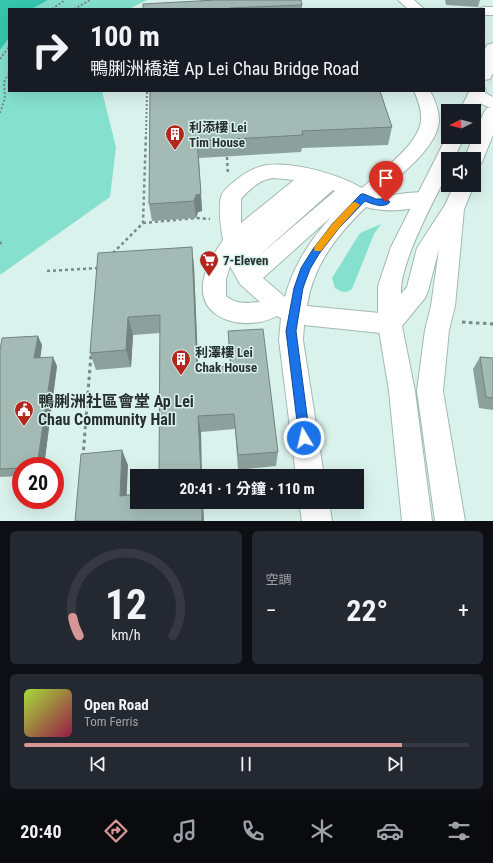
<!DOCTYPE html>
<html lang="zh-TW">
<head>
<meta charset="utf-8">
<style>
  :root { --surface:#171b24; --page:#242831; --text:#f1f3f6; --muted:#9ea1a6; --line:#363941; --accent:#d69794 }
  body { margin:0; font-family:"Roboto Condensed","Noto Sans TC",sans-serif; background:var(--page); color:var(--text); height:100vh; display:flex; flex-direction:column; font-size:15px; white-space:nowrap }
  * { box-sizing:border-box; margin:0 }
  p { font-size:13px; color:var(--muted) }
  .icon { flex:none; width:22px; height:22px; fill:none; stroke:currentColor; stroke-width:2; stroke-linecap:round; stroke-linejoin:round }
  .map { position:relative; height:521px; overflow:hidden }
  .panel { display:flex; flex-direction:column; gap:10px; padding:10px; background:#0d0f14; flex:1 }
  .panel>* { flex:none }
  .hud { position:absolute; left:8px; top:8px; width:477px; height:84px; border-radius:0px; box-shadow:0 4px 16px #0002; background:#171b24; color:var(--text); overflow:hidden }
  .needle { width:26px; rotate:264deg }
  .tools { position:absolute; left:441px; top:104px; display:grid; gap:8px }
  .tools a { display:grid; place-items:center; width:40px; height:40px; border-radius:0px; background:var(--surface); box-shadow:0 4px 16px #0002; font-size:20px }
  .speed { position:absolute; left:12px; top:457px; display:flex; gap:8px; font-size:20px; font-weight:700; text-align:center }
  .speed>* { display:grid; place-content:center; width:52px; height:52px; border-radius:50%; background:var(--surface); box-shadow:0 4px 16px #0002; line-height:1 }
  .speed .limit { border:6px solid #d22; background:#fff; color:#111 }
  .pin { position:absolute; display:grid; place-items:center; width:34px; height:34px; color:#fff; margin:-41px -17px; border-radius:50% 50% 50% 0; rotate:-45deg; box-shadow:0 0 4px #0007 }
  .pin .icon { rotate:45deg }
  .me { position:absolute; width:44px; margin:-22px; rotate:351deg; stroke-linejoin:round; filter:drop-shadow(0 0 3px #0008) }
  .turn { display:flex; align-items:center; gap:14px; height:84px; padding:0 16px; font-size:18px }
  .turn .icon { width:52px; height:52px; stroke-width:2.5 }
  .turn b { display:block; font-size:28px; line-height:34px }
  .big { font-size:30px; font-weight:700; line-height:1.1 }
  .panel .widget { flex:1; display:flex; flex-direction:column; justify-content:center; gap:6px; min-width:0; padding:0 14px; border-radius:6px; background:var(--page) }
  .panel .dial { align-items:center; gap:0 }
  .dial svg { height:104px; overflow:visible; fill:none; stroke:var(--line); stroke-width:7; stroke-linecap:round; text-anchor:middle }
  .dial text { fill:var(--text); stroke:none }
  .song { display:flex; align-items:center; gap:12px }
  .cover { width:48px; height:48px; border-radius:6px; background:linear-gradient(135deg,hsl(80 70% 55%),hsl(340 70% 35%)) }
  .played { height:4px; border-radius:2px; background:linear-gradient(90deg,var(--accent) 85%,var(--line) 85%) }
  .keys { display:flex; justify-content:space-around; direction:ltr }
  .heat { display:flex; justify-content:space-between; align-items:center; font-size:22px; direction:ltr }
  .panel .tiles { flex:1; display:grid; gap:10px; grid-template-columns:1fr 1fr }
  .widget:last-child { grid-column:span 2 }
  .trip { position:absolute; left:130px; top:469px; width:234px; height:40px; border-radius:0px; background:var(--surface); box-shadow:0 4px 16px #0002; font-weight:700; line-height:40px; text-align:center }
  .menu { display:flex; height:64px; justify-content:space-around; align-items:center; background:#090b0e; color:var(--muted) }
  .menu .icon { width:28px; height:28px }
  .menu .current { color:var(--accent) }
  .menu b { font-size:18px; color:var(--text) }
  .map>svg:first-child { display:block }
  .green { fill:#85e1ce }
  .water { fill:#36c7af }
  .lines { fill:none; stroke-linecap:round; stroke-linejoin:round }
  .minor-casing { stroke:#a2b9b4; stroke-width:2 }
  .major-casing { stroke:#a2b9b4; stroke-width:2 }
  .path-far2 { stroke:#798985; stroke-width:2; stroke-dasharray:2 2; stroke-linecap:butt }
  .path-far1 { stroke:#798985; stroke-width:2.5; stroke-dasharray:3 3; stroke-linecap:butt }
  .path { stroke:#798985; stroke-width:3; stroke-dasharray:3.5 3.5; stroke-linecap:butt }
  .minor { fill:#fff; fill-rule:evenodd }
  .major { fill:#fff; fill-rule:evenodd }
  .wall { fill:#8da19c }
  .shaded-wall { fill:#73837f }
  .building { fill:#a4bbb5; stroke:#73837f }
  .route { fill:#1a73e8; stroke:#114b97 }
  .slow { fill:#f59e0b }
  .labels { text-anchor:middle; stroke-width:3; stroke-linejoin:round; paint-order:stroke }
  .poi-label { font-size:13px; font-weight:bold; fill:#27302e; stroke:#daf2ec; text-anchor:start }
  .near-poi-label { font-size:16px; font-weight:bold; fill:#27302e; stroke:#daf2ec; text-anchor:start }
</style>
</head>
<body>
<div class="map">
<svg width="493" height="521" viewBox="0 0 493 521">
  <rect width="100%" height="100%" fill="#daf2ec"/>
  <g class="green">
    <polygon points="48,0 147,0 129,9 32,9"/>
    <polygon points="9,38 9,91 102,91 116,147 110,197 0,275 0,50"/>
    <path d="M381 224 374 234 352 289C346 294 341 292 335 288L332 278 360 233Z"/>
  </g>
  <polygon class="water" points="0,0 48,0 32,9 9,9 9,38 0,50"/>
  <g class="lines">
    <g class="minor-casing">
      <g id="minor">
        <polygon points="398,0 414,0 424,9 408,9"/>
        <polygon points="484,7 493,7 493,15 484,15 484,9 478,9"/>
        <path d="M414 91H430C435 100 439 110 439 121 437 149 397 177 378 195 396 197 415 189 431 194L434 199 431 204C411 210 387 213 366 207 337 235 313 265 307 306L390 314 398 317 402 324 398 331 390 334 304 325 303 340 324 476H296L279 340 281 318 277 316C272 318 266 321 260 322 230 327 196 314 204 278 207 264 215 252 223 240 221 228 218 209 221 197 222 191 230 185 235 181 244 173 255 167 267 165 295 162 338 174 362 188 379 172 418 146 421 121 422 110 418 100 414 91ZM274 178 294 180 241 223V199C250 189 260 179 274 178ZM333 190 335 191 255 259ZM331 217C310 240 293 266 285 297L263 278ZM230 266 240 284 260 302C247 303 237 305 226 296V279Z"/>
        <polygon points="470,91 481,91 493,97 493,109 470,99 467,95"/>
        <polygon points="299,502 329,502 332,521 302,521"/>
      </g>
    </g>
    <g class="major-casing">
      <g id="major">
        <polygon points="493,43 493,73 490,79 484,80 484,51 487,45"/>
        <polygon points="484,87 486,91 474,115 474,111 459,111 470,91 484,91"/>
        <polygon points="493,107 493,135 481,164 474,165 474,159 464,159 484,112 487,108"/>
        <path d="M448 134V137H464L454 159H448V172C434 201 399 264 401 294L407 287 417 248 445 205 454 185H474L464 209 455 306 449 330 443 391 465 521H435L417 391 425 330 431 306 439 249 428 291 425 298 402 326 415 391 432 521H402L389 391 378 324V286L391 247Z"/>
      </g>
    </g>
    <g class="path-far2">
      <polyline points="199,2 205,0"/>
      <polyline points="52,9 65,0"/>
      <polyline points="74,9 90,0"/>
      <polyline points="0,59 9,47"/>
      <polyline points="0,113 5,98 4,82 9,73"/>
      <polyline points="146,134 147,91"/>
    </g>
    <g class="path-far1">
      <polyline points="227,157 228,175"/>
      <polyline points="143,223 196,218 210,219"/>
      <polyline points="0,243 2,243"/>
      <polyline points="113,253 143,223 146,133"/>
      <polyline points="47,271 99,268"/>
    </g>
    <g class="path">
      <polyline points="462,322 493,324"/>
      <polyline points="83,457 91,354"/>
    </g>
    <use href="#minor" class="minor"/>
    <use href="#major" class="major"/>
  </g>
  <g class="wall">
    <polygon points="445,0 480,0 478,7 446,5"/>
    <polygon points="302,5 302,9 143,9"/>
    <polygon points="150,91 397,91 380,92 392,127 388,145 302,148 301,152 199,158 202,211 198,212 196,218 152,221 149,204"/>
    <polygon points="98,253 194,266 198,368 230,366 228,331 278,452 276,466 238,470 235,429 201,432 160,333 133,335 131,367 96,370 90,353"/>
    <polygon points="42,345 40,358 57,366 44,466 21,466 21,476 0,477 0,350"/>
    <polygon points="480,357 493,358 493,410 479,408 473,369"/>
  </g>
  <g class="shaded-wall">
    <polygon points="197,141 202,211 198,212 196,218 194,201"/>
    <polygon points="192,247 194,266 199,385 197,368"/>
    <polygon points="128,317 133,335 131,367 126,350"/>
    <polygon points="38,336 42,345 39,367 34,358"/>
    <polygon points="53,357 57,366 44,466 37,466"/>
    <polygon points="198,416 201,432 202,476 201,476"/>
    <polygon points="122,450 128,465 126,509 120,496"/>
    <polygon points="202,502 203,502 204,521 202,521"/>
  </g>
  <g class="building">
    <polygon points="217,0 301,0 302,5 229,8 229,9 143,9 143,4"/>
    <polygon points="150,91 380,91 392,127 302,131 303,135 197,141 201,194 196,195 194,201 149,204"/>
    <polygon points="192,247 197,368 231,366 228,331 263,329 278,452 238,455 234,414 198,416 201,476 159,476 160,315 128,317 126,350 90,353 98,253"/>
    <polygon points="38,336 34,358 53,357 37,466 21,466 21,468 0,469 0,350 2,338"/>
    <polygon points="480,357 493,358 493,398 486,397"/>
    <polygon points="122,450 120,496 137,494 137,502 202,502 202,521 75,521 81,454"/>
  </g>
  <path class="route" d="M361 194H364L376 199H386L390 202C384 209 372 204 365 201L339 228 319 254 310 269 303 288 296 331 310 438 308 441 304 443 301 441 299 438 286 331 294 288 301 268 313 249 333 223Z"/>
  <polygon class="slow" points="355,202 360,205 358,207 339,228 321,251 315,251 314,249 315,246 333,223 352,203"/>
  <defs>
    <g id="building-pin" transform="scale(1)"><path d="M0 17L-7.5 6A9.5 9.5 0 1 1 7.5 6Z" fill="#b5261d" stroke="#daf2ec"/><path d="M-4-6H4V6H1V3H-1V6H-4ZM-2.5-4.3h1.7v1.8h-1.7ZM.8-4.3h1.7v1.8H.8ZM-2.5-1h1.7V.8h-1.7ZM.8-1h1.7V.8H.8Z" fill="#fff"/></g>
    <g id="supermarket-pin" transform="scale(1)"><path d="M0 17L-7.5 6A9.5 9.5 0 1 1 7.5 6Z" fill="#b5261d" stroke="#daf2ec"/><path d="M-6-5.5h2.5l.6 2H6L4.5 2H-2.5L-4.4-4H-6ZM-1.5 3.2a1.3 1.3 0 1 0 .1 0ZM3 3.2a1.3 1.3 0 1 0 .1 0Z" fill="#fff"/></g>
    <g id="civic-pin" transform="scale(1)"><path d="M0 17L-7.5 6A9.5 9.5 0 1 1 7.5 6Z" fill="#b5261d" stroke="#daf2ec"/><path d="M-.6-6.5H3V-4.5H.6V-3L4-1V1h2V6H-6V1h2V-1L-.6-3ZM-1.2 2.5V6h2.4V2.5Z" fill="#fff"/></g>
  </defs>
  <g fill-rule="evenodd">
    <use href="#building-pin" x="175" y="134"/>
    <use href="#supermarket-pin" x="209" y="260"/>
    <use href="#building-pin" x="181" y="359"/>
    <use href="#civic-pin" x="24" y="410"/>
  </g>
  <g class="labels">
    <g class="poi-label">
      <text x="189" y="132">利添樓 Lei<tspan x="189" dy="15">Tim House</tspan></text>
      <text x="223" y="265">7-Eleven</text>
      <text x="195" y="357">利澤樓 Lei<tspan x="195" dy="15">Chak House</tspan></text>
    </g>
    <g class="near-poi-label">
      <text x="38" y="407">鴨脷洲社區會堂 Ap Lei<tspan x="38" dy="18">Chau Community Hall</tspan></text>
    </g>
  </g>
</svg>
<div class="tools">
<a><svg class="needle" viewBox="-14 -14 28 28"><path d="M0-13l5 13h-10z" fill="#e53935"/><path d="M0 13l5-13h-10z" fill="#9ea1a6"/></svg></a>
<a><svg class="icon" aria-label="sound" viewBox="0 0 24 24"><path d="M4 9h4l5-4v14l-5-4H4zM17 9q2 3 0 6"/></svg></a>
</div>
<div class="speed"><div class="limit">20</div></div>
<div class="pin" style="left:386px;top:202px;background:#d93025"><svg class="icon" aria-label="arrive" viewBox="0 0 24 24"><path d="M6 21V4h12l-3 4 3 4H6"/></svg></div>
<svg class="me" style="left:304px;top:438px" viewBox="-20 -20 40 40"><circle r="17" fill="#1a73e8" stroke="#fff" stroke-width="3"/><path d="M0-11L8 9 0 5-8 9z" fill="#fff"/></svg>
<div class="trip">20:41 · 1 分鐘 · 110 m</div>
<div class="hud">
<div class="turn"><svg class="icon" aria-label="right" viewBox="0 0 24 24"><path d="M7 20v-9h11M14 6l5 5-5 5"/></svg><div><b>100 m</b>鴨脷洲橋道 Ap Lei Chau Bridge Road</div></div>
</div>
</div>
<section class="panel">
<div class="tiles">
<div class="widget dial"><svg viewBox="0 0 100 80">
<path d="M14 69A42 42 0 1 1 86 69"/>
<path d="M14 69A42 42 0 0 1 9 55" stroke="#d69794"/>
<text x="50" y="56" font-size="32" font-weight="700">12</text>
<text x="50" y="72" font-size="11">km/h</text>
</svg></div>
<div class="widget"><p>空調</p>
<div class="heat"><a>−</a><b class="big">22°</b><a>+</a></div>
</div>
<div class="widget">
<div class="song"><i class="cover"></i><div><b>Open Road</b><p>Tom Ferris</p></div></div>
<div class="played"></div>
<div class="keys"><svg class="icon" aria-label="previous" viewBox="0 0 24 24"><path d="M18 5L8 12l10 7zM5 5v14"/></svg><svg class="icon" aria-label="pause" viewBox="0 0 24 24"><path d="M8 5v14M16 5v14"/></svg><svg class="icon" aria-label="next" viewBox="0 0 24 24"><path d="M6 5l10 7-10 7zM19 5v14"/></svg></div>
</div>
</div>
</section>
<nav class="menu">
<b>20:40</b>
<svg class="icon current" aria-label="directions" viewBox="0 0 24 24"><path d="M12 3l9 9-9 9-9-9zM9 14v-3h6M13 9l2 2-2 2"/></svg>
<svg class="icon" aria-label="music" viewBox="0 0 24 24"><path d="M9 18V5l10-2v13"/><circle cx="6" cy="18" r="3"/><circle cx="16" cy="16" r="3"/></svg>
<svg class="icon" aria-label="phone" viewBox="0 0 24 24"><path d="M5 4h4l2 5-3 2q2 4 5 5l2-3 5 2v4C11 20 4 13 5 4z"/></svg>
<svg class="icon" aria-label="climate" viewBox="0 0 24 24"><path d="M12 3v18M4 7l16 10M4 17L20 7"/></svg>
<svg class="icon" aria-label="car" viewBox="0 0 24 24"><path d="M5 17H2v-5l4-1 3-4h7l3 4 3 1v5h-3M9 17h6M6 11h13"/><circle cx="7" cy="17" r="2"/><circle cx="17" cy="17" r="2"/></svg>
<svg class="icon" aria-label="filters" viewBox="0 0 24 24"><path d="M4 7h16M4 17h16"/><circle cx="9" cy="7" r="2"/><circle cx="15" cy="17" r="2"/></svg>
</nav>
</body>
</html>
